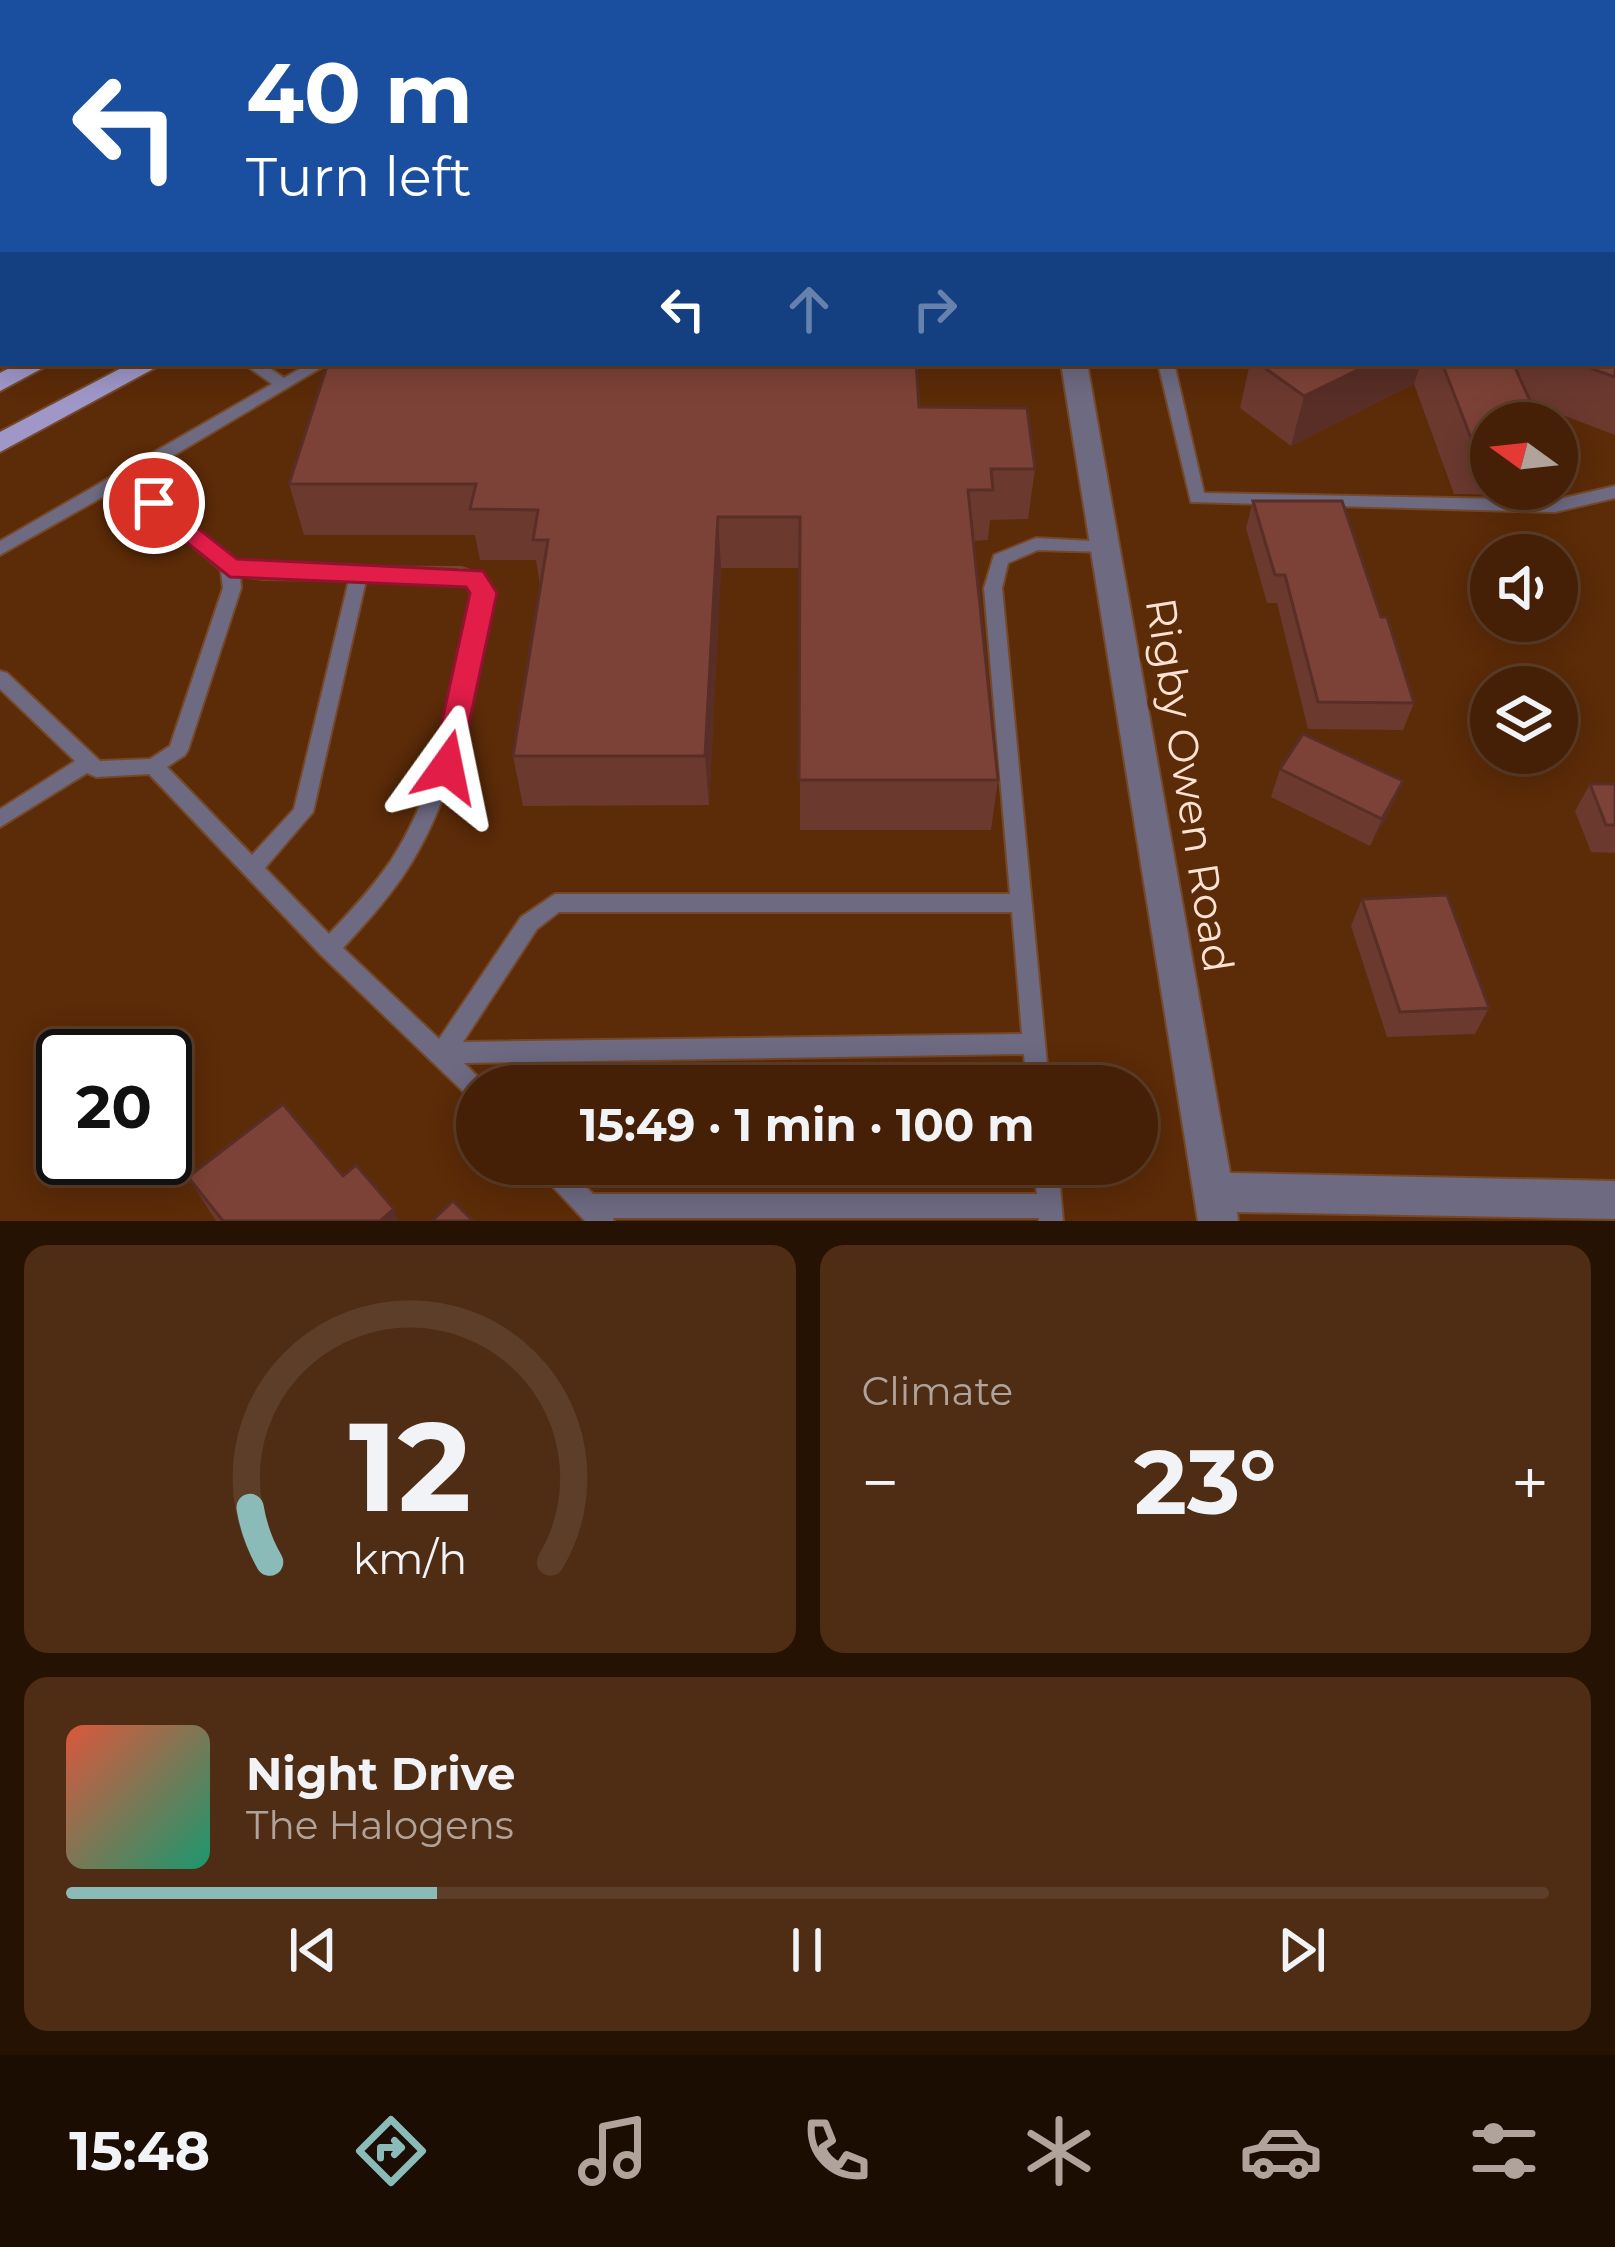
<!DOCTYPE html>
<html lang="en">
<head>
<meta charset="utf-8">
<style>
  :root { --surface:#452006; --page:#4f2d14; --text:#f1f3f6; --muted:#b0a39b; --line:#5d3e28; --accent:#8bbbb9 }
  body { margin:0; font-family:Montserrat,sans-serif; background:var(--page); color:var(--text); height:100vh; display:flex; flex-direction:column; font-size:45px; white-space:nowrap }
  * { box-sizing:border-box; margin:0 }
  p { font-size:39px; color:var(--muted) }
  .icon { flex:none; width:66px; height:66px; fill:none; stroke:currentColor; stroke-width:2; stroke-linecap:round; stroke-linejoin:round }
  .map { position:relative; height:1221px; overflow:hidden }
  .side { display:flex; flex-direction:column; gap:24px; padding:24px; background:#261203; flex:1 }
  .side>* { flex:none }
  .guide { position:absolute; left:0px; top:0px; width:1617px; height:366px; box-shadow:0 6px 30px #0003,0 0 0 3px var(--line); background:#1a4fa0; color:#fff; overflow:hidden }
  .needle { width:78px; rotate:285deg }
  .controls { position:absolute; left:1470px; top:402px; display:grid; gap:24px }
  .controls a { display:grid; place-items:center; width:108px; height:108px; border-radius:50%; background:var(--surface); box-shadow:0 6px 30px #0003,0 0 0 3px var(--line); font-size:60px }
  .speed { position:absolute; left:36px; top:1029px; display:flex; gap:24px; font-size:60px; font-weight:700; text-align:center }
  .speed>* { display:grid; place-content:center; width:156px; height:156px; border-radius:50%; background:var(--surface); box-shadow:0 6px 30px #0003,0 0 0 3px var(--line); line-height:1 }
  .speed .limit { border:6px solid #111; border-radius:18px; background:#fff; color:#111 }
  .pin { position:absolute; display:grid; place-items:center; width:102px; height:102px; color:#fff; margin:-51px; border:6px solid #fff; border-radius:50%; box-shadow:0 3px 12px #0007 }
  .me { position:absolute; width:132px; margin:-66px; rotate:12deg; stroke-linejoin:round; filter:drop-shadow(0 0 9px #0008) }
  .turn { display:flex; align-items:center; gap:42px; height:252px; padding:0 48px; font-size:54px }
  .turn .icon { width:156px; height:156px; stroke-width:2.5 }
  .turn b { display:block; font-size:84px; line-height:102px }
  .lanes { display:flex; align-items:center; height:114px; padding:0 48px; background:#0003; justify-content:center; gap:60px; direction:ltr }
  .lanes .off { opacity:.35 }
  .big { font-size:90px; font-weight:700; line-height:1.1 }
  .side .card { flex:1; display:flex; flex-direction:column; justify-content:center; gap:18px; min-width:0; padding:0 42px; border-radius:24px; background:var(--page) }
  .side .dial { align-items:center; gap:0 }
  .dial svg { height:312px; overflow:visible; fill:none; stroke:var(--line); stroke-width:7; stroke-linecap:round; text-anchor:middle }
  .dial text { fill:var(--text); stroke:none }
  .song { display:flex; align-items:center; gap:36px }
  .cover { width:144px; height:144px; border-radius:18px; background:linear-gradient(135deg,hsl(10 70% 55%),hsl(160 70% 35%)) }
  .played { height:12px; border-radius:6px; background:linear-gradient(90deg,var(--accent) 25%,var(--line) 25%) }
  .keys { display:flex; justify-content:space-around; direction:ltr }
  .heat { display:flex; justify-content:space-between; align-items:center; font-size:66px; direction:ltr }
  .side .tiles { flex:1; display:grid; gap:24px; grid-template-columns:1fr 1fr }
  .card:last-child { grid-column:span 2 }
  .trip { position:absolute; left:456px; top:1065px; width:702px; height:120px; border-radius:60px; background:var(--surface); box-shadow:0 6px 30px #0003,0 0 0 3px var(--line); font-weight:700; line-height:120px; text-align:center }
  .menu { display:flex; height:192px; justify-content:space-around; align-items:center; background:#1c0d02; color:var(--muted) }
  .menu .icon { width:84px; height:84px }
  .menu .selected { color:var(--accent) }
  .menu b { font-size:54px; color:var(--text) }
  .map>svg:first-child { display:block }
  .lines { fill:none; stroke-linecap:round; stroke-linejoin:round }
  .service-casing { stroke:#754829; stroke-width:4 }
  .minor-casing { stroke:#754829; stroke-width:4 }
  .primary-casing { stroke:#754829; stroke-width:4 }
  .service { fill:#6d6a82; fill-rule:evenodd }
  .minor { fill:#6d6a82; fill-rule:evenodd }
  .primary { fill:#9e97c8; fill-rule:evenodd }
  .wall { fill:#6c392f }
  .shaded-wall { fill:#582e26 }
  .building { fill:#7d4237; stroke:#582e26; stroke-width:3 }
  .route { fill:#e11d48; stroke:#92132f; stroke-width:3 }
  .labels { text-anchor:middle; stroke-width:12; stroke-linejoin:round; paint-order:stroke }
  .street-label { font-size:42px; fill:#fbe2d4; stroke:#5c2b08 }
</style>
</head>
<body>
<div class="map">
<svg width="1615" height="1221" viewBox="0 0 1615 1221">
  <rect width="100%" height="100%" fill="#5c2b08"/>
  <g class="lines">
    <g class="service-casing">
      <g id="service">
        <polygon points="1060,0 1072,0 1073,3 1061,3"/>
        <polygon points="1462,0 1480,0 1483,3 1465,3"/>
        <path d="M243 363H262L284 378 310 363H329L134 479 235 563 263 567 461 568 480 574 492 593C473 689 459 793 403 876 385 902 364 925 343 948L439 1039 521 917 555 894H1010L984 588 994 555 1036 538 1111 542 1114 546 1111 550 1105 552 1038 550 1008 563 1002 588 1049 1086H1027L1024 1054 464 1063 487 1086H477V1101L469 1097 321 955 149 774 96 777 87 773 0 827V809L75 761 0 689V671L7 673 100 761 150 759 170 746 223 588 221 570 122 486 0 555V541L272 384ZM240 576 263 579 349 580 294 809 252 855 167 767 185 755 188 750 241 588ZM366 580H461L468 582 474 593C455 684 442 783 390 862 372 888 351 911 329 934L265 868 313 812ZM559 912H1012L1022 1034 463 1042 537 929Z"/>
        <polygon points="1158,363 1174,363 1204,493 1555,500 1615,486 1615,498 1555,512 1191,502"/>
        <polygon points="535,1164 563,1164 593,1194 1037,1194 1034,1164 1058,1164 1063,1221 1039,1221 1039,1218 613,1218 614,1221 585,1221 539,1172"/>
      </g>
    </g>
    <g class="minor-casing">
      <g id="minor">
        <polygon points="770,0 794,0 796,3 772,3"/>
        <polygon points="1594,0 1615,0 1615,8 1614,3"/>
        <polygon points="1061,363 1087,363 1230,1173 1615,1181 1615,1219 1237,1212 1238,1221 1198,1221"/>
      </g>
    </g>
    <g class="primary-casing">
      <g id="primary">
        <polygon points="737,0 761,0 735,3"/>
        <polygon points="828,0 851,0 826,3"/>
        <polygon points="19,363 52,363 0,391 0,373"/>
        <polygon points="131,363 164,363 0,452 0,432"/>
      </g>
    </g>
    <use href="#service" class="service"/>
    <use href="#minor" class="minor"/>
    <use href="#primary" class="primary"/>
  </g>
  <g class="wall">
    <polygon points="1148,0 1444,0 1446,3 1148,3"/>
    <polygon points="1615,227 1615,435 1531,403 1491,423 1491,489 1531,489 1528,495 1454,494 1414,384 1291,446 1240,408 1250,363 1614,363"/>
    <polygon points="919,407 1035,469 1028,519 990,520 988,540 973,541 998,780 991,830 800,830 800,568 721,568 709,805 523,806 513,756 540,585 536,560 480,560 475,535 304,535 289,484"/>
    <polygon points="1253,501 1381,617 1414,703 1403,730 1308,729 1277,603 1267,603 1246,528"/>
    <polygon points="1280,769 1391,808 1370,846 1271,797"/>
    <polygon points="1590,784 1615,784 1615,853 1591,852 1575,811"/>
    <polygon points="1362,899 1489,1008 1475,1034 1387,1037 1351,926"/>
    <polygon points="343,1176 399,1221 216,1221 188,1177"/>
  </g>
  <g class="shaded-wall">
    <polygon points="360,0 396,0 396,3 353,3"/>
    <polygon points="3,241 3,283 0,283 0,242"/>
    <polygon points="1372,363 1421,363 1414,384 1291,446 1304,396"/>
    <polygon points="718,517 721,568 709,805 705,756"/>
    <polygon points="1403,781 1391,808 1370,846 1382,819"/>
    <polygon points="394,1209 399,1221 380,1221"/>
  </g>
  <g class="building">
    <polygon points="138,0 360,0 353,3 130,3"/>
    <polygon points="1165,0 1444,0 1446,3 1166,3"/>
    <polygon points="0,24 3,24 3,241 0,242"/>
    <polygon points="1614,227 1615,227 1615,377 1576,363 1614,363"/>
    <polygon points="328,363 916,363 919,407 1027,408 1035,469 991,469 993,490 968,490 998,780 799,780 800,517 718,517 705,756 513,756 548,540 533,540 538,510 470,509 476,484 289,484"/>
    <polygon points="1258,363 1372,363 1304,396"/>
    <polygon points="1442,363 1513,363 1540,423 1491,423 1491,444 1473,443"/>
    <polygon points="1253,501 1342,501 1381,617 1387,617 1414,703 1318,702 1285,575 1275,575"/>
    <polygon points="1303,734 1403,781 1382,819 1280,769"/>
    <polygon points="1590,784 1615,784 1615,825 1606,825"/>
    <polygon points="1447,895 1489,1008 1400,1012 1362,899"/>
    <polygon points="283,1104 343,1176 356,1165 394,1209 380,1221 223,1221 188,1177"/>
    <polygon points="453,1201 473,1221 432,1221"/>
  </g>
  <polygon class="route" points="154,494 237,559 483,571 497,593 458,775 447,778 432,767 470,593 466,587 230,577 145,509 141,503"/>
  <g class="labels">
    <g class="street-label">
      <text transform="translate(1190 785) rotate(81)" y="15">Rigby Owen Road</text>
    </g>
  </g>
</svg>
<div class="controls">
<a><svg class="needle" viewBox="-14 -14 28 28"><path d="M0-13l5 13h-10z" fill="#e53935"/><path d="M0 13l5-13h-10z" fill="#b0a39b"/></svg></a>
<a><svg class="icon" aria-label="sound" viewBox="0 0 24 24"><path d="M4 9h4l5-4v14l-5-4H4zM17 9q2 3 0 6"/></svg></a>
<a><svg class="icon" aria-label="layers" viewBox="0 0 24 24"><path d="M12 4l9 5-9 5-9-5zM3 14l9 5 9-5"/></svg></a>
</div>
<div class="speed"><div class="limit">20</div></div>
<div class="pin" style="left:154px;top:503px;background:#d93025"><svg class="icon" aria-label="arrive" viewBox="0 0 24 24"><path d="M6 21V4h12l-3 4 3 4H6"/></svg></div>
<svg class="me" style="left:447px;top:767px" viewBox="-20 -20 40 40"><path d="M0-17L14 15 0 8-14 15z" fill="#e11d48" stroke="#fff" stroke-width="4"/></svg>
<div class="trip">15:49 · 1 min · 100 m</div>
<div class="guide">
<div class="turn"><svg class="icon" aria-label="left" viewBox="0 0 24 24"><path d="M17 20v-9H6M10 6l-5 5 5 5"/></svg><div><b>40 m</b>Turn left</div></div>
<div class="lanes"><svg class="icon" aria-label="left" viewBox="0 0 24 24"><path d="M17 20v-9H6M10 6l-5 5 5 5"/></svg><svg class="icon off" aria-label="ahead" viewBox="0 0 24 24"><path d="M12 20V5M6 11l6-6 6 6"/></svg><svg class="icon off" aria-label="right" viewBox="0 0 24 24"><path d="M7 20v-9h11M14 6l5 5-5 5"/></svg></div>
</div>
</div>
<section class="side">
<div class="tiles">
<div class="card dial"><svg viewBox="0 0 100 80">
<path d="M14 69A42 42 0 1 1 86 69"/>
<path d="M14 69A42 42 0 0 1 9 55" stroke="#8bbbb9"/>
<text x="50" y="56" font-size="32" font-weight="700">12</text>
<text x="50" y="72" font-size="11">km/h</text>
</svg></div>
<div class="card"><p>Climate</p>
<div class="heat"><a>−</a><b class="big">23°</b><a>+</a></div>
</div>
<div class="card">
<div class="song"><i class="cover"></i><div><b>Night Drive</b><p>The Halogens</p></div></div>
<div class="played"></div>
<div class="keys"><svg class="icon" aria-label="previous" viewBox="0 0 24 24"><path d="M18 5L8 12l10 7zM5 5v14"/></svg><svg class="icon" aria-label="pause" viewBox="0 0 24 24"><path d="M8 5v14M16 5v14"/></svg><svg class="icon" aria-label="next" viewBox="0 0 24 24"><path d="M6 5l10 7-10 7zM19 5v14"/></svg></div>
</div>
</div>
</section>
<nav class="menu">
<b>15:48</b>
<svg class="icon selected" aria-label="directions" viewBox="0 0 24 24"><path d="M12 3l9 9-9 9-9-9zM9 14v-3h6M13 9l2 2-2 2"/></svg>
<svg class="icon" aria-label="music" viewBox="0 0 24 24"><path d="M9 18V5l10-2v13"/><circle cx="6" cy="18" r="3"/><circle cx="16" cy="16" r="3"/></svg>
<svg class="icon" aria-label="phone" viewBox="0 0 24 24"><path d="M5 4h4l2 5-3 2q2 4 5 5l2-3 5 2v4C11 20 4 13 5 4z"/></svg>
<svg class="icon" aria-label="climate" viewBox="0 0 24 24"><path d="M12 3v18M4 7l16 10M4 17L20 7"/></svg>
<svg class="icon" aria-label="car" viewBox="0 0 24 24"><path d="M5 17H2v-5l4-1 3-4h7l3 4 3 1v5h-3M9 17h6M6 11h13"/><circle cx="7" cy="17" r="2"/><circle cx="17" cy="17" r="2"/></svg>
<svg class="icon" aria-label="filters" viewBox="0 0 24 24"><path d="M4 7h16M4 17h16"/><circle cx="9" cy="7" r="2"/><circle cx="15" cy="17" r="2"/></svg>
</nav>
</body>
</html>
